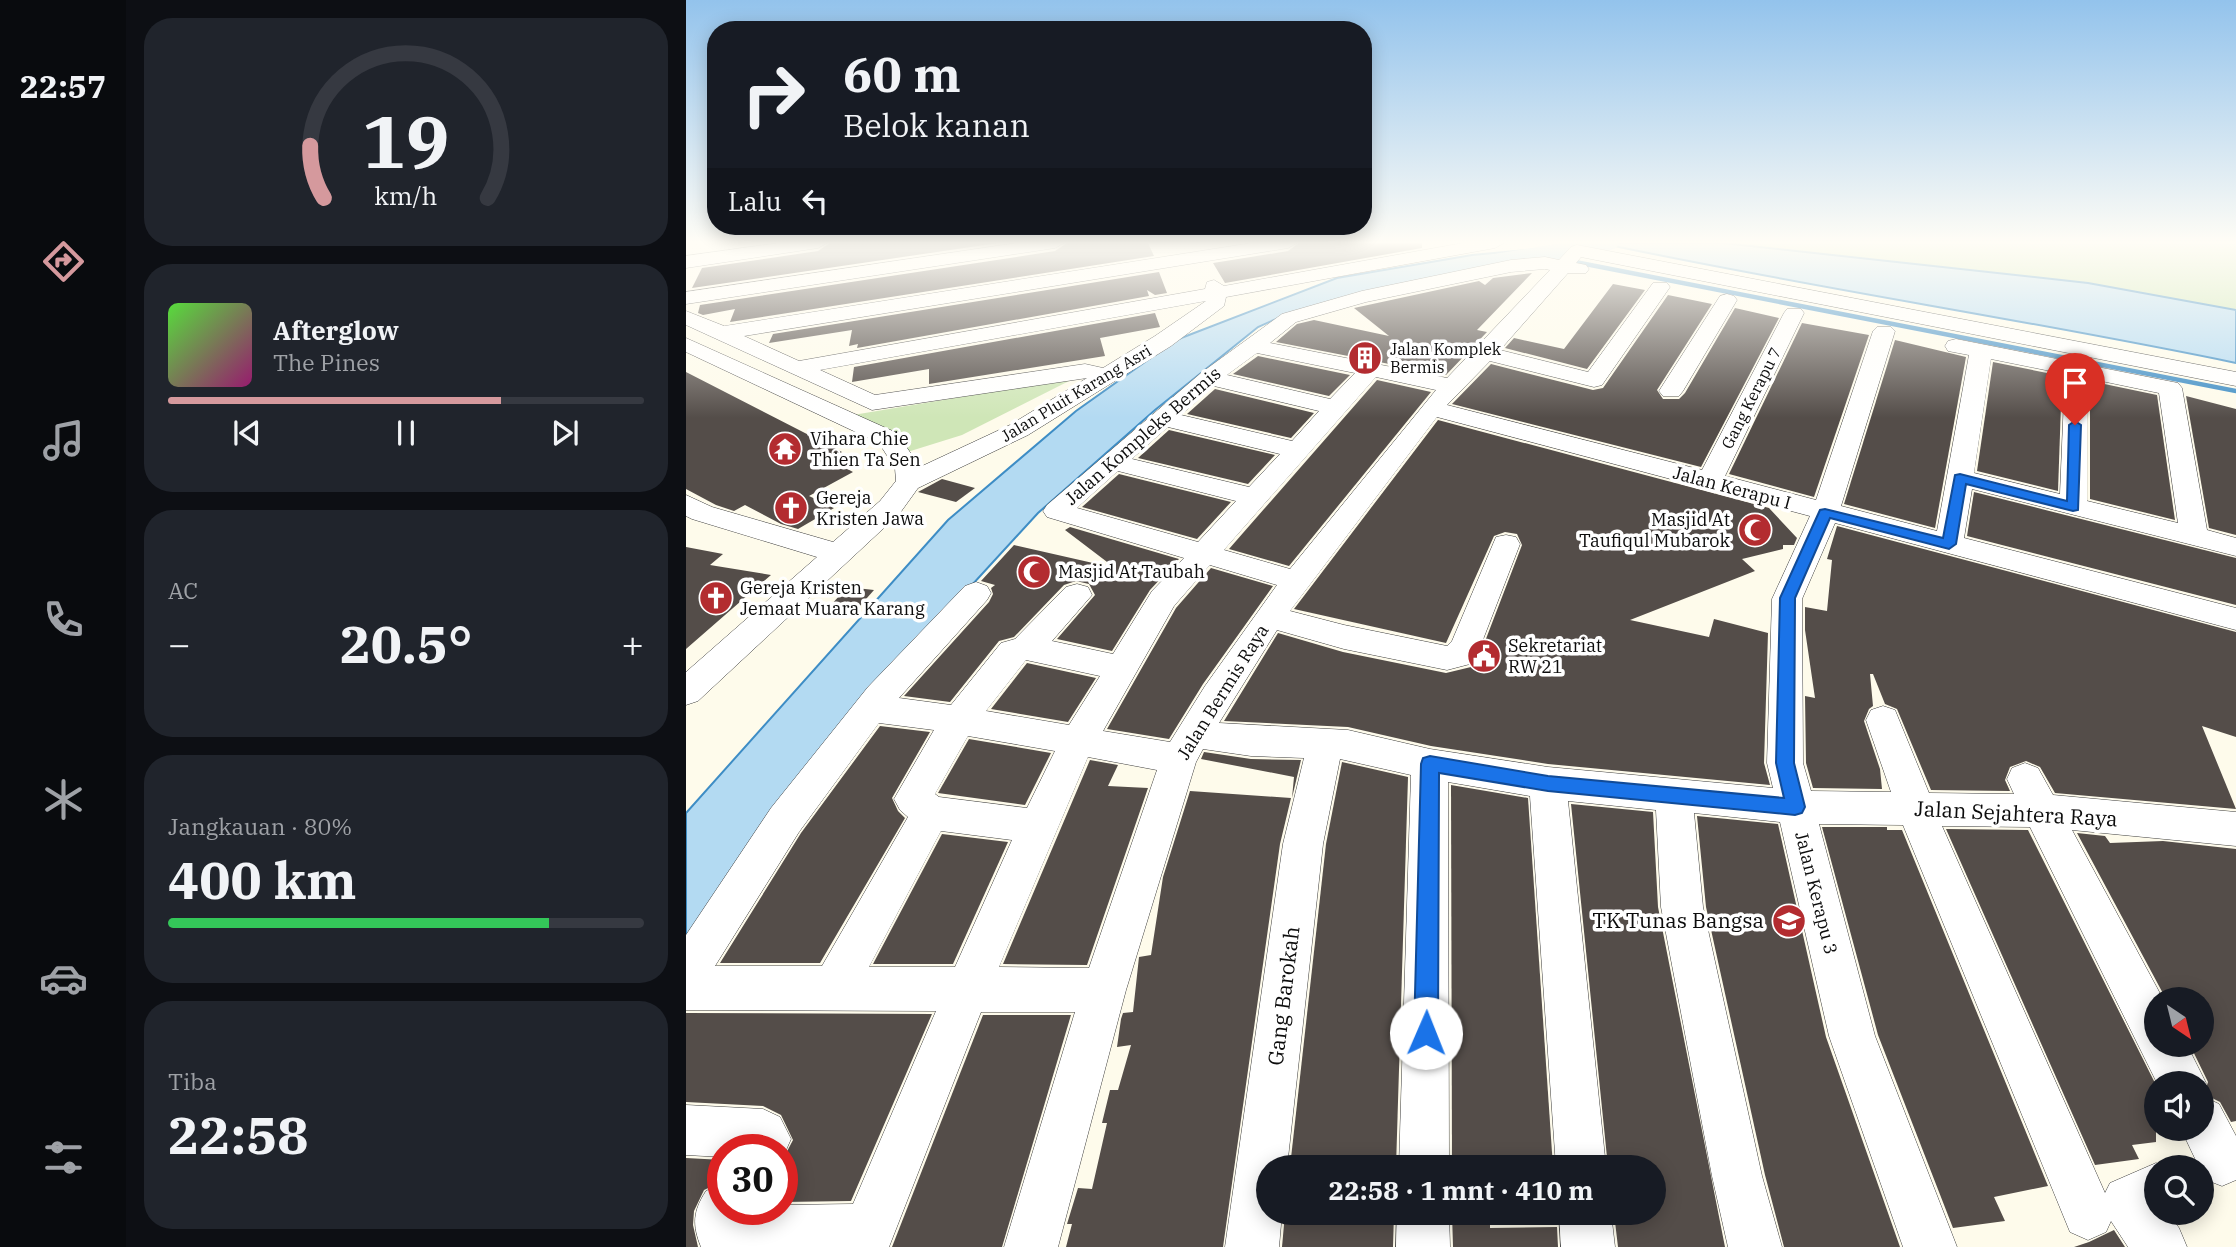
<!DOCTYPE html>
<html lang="id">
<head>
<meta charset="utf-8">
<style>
  :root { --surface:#171b24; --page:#20242c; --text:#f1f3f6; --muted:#9ea1a6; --line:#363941; --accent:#d5999d }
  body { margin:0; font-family:"IBM Plex Serif",serif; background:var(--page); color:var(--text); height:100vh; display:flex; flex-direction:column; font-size:26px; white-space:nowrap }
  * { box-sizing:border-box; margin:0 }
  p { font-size:23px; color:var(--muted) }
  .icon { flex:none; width:38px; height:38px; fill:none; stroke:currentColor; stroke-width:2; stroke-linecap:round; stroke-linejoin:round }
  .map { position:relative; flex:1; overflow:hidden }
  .details { display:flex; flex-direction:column; gap:18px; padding:18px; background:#0d0f14; width:560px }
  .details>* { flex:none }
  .banner { position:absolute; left:21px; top:21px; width:665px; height:214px; border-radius:28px; box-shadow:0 4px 18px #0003; background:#171b24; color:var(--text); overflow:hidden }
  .needle { width:46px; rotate:145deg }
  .fabs { position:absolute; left:1458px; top:987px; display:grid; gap:14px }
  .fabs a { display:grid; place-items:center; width:70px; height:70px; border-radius:50%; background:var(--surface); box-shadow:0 4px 18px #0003; font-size:35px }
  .speed { position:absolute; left:21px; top:1134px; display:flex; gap:14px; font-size:35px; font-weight:700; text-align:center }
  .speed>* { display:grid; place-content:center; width:91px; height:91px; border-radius:50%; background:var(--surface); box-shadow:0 4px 18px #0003; line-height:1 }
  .speed .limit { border:10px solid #d22; background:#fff; color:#111 }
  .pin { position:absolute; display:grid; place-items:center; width:60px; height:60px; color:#fff; margin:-72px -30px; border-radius:50% 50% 50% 0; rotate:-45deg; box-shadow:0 0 7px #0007 }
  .pin .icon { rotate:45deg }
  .me { position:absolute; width:77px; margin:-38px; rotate:1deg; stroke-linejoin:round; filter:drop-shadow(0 0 5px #0008) }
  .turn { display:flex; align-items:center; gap:24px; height:147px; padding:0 21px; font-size:32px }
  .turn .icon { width:91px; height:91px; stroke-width:2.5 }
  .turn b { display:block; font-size:49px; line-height:60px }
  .then { display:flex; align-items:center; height:66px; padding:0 21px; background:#0003; gap:14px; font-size:26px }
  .big { font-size:52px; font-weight:700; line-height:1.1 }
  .details .widget { flex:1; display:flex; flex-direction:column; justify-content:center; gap:10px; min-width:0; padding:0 24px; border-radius:28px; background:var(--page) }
  .details .dial { align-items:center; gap:0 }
  .dial svg { height:182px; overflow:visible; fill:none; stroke:var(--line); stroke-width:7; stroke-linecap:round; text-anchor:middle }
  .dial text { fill:var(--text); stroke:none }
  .song { display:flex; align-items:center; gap:21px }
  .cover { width:84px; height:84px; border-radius:10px; background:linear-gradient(135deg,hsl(110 70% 55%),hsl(320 70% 35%)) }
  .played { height:7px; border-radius:4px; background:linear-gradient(90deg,var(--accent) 70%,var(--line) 70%) }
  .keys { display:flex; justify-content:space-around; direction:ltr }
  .heat { display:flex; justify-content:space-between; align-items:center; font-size:38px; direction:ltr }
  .charge { height:10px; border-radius:5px; background:linear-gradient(90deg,#34c759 80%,var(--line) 0) }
  .trip { position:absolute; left:570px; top:1155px; width:410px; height:70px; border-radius:35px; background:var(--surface); box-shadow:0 4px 18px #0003; font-weight:700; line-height:70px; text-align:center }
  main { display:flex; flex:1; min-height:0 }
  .tabs { display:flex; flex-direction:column; width:126px; justify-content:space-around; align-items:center; background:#090b0e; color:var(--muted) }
  .tabs .icon { width:49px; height:49px }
  .tabs .on { color:var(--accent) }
  .tabs b { font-size:32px; color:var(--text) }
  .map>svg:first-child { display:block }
  .green { fill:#cfe6b7 }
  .water { fill:#b3daf2; stroke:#3e8dc5; stroke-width:2 }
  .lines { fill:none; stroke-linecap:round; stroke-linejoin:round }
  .stream { stroke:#3e8dc5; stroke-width:4.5 }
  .river { fill:#b3daf2; fill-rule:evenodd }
  .building { fill:#544d49 }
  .minor-casing { stroke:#3f3f3f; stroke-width:1 }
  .minor { fill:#fff; fill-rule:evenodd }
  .route { fill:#1a73e8; stroke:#114b97; stroke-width:2 }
  .labels { text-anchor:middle; stroke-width:7; stroke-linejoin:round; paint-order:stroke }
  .far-poi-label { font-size:16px; fill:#0c0c0c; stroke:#fff; text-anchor:start }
  .far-street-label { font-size:16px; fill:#0c0c0c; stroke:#fff }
  .street-label { font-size:18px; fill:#0c0c0c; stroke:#fff }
  .poi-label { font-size:18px; fill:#0c0c0c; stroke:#fff; text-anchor:start }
  .near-street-label { font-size:21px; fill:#0c0c0c; stroke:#fff }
  .near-poi-label { font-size:21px; fill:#0c0c0c; stroke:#fff; text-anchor:end }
</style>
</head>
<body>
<main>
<nav class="tabs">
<b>22:57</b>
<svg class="icon on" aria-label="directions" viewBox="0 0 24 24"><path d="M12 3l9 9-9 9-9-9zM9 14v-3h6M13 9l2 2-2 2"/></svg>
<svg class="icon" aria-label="music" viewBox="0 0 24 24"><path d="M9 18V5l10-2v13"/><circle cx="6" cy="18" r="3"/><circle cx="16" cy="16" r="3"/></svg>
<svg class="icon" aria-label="phone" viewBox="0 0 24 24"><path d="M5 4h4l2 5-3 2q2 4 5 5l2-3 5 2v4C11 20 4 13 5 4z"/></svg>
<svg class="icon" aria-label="climate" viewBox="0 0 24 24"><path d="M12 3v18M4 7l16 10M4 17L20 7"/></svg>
<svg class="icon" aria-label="car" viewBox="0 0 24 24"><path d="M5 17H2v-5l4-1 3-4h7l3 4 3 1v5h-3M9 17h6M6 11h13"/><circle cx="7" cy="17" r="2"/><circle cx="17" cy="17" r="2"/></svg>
<svg class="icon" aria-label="filters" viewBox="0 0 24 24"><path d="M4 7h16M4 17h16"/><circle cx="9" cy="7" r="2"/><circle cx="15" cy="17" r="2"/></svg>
</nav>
<section class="details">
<div class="widget dial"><svg viewBox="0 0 100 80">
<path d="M14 69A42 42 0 1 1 86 69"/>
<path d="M14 69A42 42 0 0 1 8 46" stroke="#d5999d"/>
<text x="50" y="56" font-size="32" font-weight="700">19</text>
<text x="50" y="72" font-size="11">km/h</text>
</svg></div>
<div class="widget">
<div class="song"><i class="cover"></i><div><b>Afterglow</b><p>The Pines</p></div></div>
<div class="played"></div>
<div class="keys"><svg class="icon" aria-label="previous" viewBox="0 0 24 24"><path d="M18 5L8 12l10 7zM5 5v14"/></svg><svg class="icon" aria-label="pause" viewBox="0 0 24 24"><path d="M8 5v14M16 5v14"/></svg><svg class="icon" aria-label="next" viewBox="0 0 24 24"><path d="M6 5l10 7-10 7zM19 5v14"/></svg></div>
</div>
<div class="widget"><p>AC</p>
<div class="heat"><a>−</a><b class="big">20.5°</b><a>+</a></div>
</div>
<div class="widget"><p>Jangkauan · 80%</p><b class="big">400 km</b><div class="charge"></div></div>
<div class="widget"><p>Tiba</p><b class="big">22:58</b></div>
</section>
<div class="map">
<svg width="1550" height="1247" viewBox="0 0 1550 1247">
  <rect width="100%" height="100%" fill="#fefbeb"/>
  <g class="green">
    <polygon points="1037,243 1550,243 1550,310 1402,283"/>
    <polygon points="389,378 276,435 215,454 215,434 167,415"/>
  </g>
  <g class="water">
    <path d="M914 243H1037L1402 283 1550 310V363C1339 319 1125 288 914 243Z"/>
    <polygon points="861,248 880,256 875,264 857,261 590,319 572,327 469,410 352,513 186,694 0,949 0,813 262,520 390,411 490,340 651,278 786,255"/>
  </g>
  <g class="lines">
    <polyline class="stream" points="884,261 1550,391"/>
    <polygon class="river" points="875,243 933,243 930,248 921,251 809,270 800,268 796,262 800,256 809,254"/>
  </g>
  <g class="building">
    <polygon points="144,243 312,243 6,288 16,268 132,251"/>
    <polygon points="381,243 462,243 468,256 44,322 49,309 17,315 12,313 14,305 369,251"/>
    <polygon points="613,243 736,243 736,248 539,283 527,263 602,251"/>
    <polygon points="473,272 481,293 469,295 461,290 463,296 171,348 172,344 163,346 166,330 83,343 87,334"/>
    <polygon points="846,273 791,330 801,332 760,375 590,342 611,324 628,320 703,336 668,308 793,281 799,285 807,278"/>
    <polygon points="927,284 959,290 901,369 819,348 828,338 878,349"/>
    <polygon points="982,295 1026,304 971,390 977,399 993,399 999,393 1049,308 1093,318 1015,467 766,404 805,364 907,390 917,388"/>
    <polygon points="469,313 474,327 414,338 419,356 243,384 243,369 166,382 168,367"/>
    <polygon points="1116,323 1183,335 1128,497 1043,474"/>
    <polygon points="1209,340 1280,357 1249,528 1158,504"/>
    <polygon points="572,356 664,375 643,396 547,374"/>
    <polygon points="1307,362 1376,376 1372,491 1291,471"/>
    <polygon points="0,372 156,452 143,459 167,472 123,496 148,508 112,529 95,524 59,505 48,511 30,505 0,489"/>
    <polygon points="691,380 745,392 603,566 543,549"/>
    <polygon points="1404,381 1471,395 1489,520 1404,499"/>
    <polygon points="529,389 628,413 605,438 501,414"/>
    <polygon points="1500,396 1550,409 1550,535 1523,528"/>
    <polygon points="752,420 1083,508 1111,538 1108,545 1097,545 1097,549 1056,559 1069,571 944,620 1023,637 1028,619 1082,633 1078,763 1084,785 862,764 745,746 662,727 538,721 592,633 657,652 760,673 785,667 793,657 836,545 831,534 819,532 808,536 760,643 608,609"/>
    <polygon points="483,430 589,455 562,484 452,458"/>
    <polygon points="433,474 545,502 511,539 396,507"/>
    <polygon points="256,479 289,488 270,502 232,492"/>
    <polygon points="1288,492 1550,558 1550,605 1281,536"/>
    <polygon points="1151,526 1550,632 1550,737 1516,726 1550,809 1369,793 1354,767 1340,761 1324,767 1319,780 1324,791 1245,790 1211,709 1199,704 1187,674 1184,674 1187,706 1183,709 1178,721 1194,769 1196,789 1127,788 1120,763 1119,696 1129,698 1119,630 1119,607 1141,611 1146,560 1141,559"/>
    <polygon points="384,527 493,559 464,590 426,651 371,639 409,595 403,584 390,581 378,585 328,637 313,641 264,702 218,696 303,602 307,594 305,588 309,585 295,581 328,545 429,568 379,530"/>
    <polygon points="0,547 37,554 24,565 85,575 0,649"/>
    <polygon points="525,568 587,586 517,684 483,739 421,729 490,608"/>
    <polygon points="161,587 188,590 173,607 146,604"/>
    <polygon points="341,663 410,678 382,722 305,709"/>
    <polygon points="194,726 244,732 206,798 212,811 219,818 134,963 34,963 115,833"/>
    <polygon points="283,739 365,753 339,805 252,793"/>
    <polygon points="518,752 565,759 615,760 606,798 608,777 515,759"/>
    <polygon points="404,760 432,765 422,786 462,788 401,965 317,964"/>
    <polygon points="656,762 722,777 710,1167 604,1167 640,844"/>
    <polygon points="765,785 842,798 867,1167 766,1167"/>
    <polygon points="504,791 605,798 594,844 537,1247 380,1247 386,1224 381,1224 392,1188 406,1189 421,1123 416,1123 424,1090 432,1090 445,1045 431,1047 435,1019 437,1013 447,1012 453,957 465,955 477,877"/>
    <polygon points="885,804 967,812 972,907 1039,1247 932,1247 928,1213 968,1213 968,1167 922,1167"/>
    <polygon points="1011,816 1092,824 1140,1037 1214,1247 1098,1247 1079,1175 1020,907"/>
    <polygon points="1136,827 1201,827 1201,830 1216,830 1362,1186 1308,1197 1319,1221 1267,1228 1192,1035"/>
    <polygon points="1260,829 1342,830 1470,1085 1470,1142 1446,1145 1453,1159 1409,1165"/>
    <polygon points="1391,833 1419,836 1424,843 1477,841 1550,849 1550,1121 1545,1122 1534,1102 1518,1094 1522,1082 1504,1045 1516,1045 1516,999 1480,999"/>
    <polygon points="256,834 322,842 267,964 187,964"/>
    <polygon points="0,1013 246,1014 165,1201 96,1202 96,1161 107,1140 95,1115 77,1106 0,1102"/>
    <polygon points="297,1015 385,1015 316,1247 206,1247"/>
    <polygon points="0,1158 37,1160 37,1181 18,1190 8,1211 7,1225 12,1247 0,1247"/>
    <polygon points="620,1213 708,1213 707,1247 596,1247 599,1214"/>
    <polygon points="766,1213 804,1213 804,1228 871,1227 872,1247 767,1247"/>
    <polygon points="1428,1230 1439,1247 1388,1247 1403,1242"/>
  </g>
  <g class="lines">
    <g class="minor-casing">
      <g id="minor">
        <polygon points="93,243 141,243 132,248 0,268 0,256"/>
        <polygon points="331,243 378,243 369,248 0,304 0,292"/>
        <path d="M566 243H611L602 248 58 336 113 361 519 289 521 282 528 280 538 286 777 243H818L809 248 540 297 538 306 485 346 342 435 232 488 214 513 12 701 0 705V672L131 557 6 519 0 516V495L26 507 147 542 194 501 210 481 209 468 193 443 0 352V338L211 433 234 467 324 425 401 378 186 410 0 325V311L38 326ZM520 301 469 336 417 368 399 364 189 395 134 370Z"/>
        <path d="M891 245 1550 372V386L895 257 890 263 900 265 903 269 900 273H882L814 350 902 372 967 283H981L984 287 916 385 908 387 804 361 761 405 1016 470 1098 313 1101 309H1115L1118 313 1039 476 1130 500 1187 331 1191 327H1205L1209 331 1155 506 1251 531 1283 355 1262 351 1259 346 1262 341 1270 339 1492 383 1496 388 1521 530 1550 538V556L1286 489 1278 538 1550 608V630L1149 523 1116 599 1117 763 1125 791 1205 792 1180 720 1185 710 1197 706 1209 710 1243 793 1328 794 1321 779 1326 768 1339 763 1352 768 1367 795 1550 812V846L1386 830 1477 999H1470V1045H1501L1520 1083 1516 1093V1083H1471L1344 827 1256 826 1419 1193 1424 1183 1470 1163 1480 1167H1470V1213H1482L1493 1228 1501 1247H1442L1425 1221 1420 1232 1402 1240 1384 1232 1217 825 1133 824 1189 1036 1271 1247H1217L1143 1036 1094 822 1008 813 1017 907 1076 1176 1096 1247H1042L1026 1176 975 907 970 810 882 801 920 1167H870L844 796 762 782 763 1167H713L725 775 654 759 637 844 601 1167H583V1213H596L593 1247H539L597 844 618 758 565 756 517 749 510 762 440 990 372 1247H318L389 1012H295L203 1247H15C6 1225 7 1211 20 1191L37 1183V1209H96V1205L167 1204 250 1011 0 1010V935L85 808 182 687 279 586 290 582 301 586 305 593 301 600 213 698 265 705 315 643 329 639 380 587 391 584 402 587 406 595 366 641 427 654 466 591 498 558 361 517 357 511 361 505 515 373 596 314 676 291 825 260 859 257 873 260 885 247ZM859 269 864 270 761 378 584 343 610 322 680 302 825 272ZM571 353 669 373 644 399 541 375ZM1305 359 1379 374 1374 494 1288 473ZM690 377 750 390 604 569 538 550ZM1401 378 1473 393 1492 523 1401 501ZM528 386 633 411 606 441 495 415ZM751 417 1124 516 1086 599 1081 763 1087 788 862 767 744 749 662 730 533 723 591 630 658 649 761 670 784 664 791 655 834 544 830 537 820 535 810 537 766 641 761 646 658 625 604 611ZM482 427 594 454 563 487 446 459ZM432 471 550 501 512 542 391 508ZM524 565 591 585 519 686 484 742 417 731 488 606ZM340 660 414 676 383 725 300 711ZM193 723 248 730 208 799 214 810 222 817 136 966H29L113 832ZM282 736 369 751 341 808 253 797 249 794ZM402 757 471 770 403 968 313 967ZM255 831 326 840 269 967H183Z"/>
        <polygon points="1041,294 1048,296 1051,300 997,391 993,396 977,396 973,391 1034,296"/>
        <polygon points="1516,1096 1533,1104 1550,1136 1550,1180 1536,1186 1518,1179 1516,1167 1513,1167 1495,1129 1516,1129"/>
        <polygon points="0,1105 77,1109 94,1117 105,1139 96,1159 96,1150 37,1150 37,1157 0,1155"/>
        <polygon points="711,1213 763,1213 764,1247 710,1247"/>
        <polygon points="873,1213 925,1213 929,1247 875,1247"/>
      </g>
    </g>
    <use href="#minor" class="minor"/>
  </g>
  <linearGradient id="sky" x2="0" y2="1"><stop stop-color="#93c3ec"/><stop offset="0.58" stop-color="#fffdf6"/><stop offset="1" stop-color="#fffdf6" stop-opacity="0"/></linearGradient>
  <rect width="1550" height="418" fill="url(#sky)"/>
  <polygon class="route" points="1389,421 1395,425 1392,510 1387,511 1280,484 1270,544 1263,549 1144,518 1109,598 1108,763 1119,807 1116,813 1109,815 862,791 753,773 752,1033 748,1041 740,1044 732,1041 728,1033 735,764 737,758 744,756 862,776 1098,798 1090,763 1094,598 1134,510 1139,509 1257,538 1269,475 1274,474 1381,501 1383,425"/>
  <defs>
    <g id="building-disc" transform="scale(1.75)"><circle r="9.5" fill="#b32c30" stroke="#fff"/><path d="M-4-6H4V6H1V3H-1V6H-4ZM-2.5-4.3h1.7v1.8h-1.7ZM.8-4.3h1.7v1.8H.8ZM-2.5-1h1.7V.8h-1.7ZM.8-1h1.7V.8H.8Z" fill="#fff"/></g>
    <g id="temple-disc" transform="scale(1.75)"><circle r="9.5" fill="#b32c30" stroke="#fff"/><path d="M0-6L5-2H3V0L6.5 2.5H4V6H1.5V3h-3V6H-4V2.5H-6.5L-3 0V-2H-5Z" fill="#fff"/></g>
    <g id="church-disc" transform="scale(1.75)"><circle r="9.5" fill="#b32c30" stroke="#fff"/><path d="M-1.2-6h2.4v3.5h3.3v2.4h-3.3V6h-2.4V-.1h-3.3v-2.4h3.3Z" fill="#fff"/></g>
    <g id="mosque-disc" transform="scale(1.75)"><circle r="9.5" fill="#b32c30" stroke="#fff"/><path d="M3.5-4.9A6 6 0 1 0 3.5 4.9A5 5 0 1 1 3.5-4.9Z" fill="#fff"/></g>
    <g id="civic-disc" transform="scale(1.75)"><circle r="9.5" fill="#b32c30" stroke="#fff"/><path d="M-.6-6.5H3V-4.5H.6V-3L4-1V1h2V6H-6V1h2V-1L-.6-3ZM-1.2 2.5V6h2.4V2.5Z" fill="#fff"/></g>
    <g id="school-disc" transform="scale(1.75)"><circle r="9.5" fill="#b32c30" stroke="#fff"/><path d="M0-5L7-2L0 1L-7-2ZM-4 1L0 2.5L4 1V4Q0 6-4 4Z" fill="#fff"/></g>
  </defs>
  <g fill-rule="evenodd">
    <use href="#building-disc" x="679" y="358"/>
    <use href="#temple-disc" x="99" y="449"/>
    <use href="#church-disc" x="105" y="508"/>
    <use href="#mosque-disc" x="1069" y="530"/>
    <use href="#mosque-disc" x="348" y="572"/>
    <use href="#church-disc" x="30" y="598"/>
    <use href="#civic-disc" x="798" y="656"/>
    <use href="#school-disc" x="1103" y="921"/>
  </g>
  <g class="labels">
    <g class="far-poi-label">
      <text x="704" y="355">Jalan Komplek<tspan x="704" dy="18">Bermis</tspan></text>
    </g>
    <g class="far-street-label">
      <text transform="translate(390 393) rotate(-31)" y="6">Jalan Pluit Karang Asri</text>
      <text transform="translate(1065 398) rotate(-63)" y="6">Gang Kerapu 7</text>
    </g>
    <g class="street-label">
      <text transform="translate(457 436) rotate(-41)" y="6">Jalan Kompleks Bermis</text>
      <text transform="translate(1046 488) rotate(15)" y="6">Jalan Kerapu I</text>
      <text transform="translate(537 692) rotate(-58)" y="6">Jalan Bermis Raya</text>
      <text transform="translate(1130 893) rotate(76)" y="6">Jalan Kerapu 3</text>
    </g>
    <g class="poi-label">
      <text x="124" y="445">Vihara Chie<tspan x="124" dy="21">Thien Ta Sen</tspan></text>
      <text x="130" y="504">Gereja<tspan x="130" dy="21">Kristen Jawa</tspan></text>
      <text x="1044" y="526" text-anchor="end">Masjid At<tspan x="1044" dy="21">Taufiqul Mubarok</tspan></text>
      <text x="372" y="578">Masjid At Taubah</text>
      <text x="54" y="594">Gereja Kristen<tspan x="54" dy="21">Jemaat Muara Karang</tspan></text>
      <text x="822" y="652">Sekretariat<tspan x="822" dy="21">RW 21</tspan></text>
    </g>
    <g class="near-street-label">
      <text transform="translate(1330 814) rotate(3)" y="7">Jalan Sejahtera Raya</text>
      <text transform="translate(598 996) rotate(-83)" y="7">Gang Barokah</text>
    </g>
    <g class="near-poi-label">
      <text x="1078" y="928">TK Tunas Bangsa</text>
    </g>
  </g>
</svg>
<div class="fabs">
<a><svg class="needle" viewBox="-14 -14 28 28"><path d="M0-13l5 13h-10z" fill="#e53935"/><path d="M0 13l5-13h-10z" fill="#9ea1a6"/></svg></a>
<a><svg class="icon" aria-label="sound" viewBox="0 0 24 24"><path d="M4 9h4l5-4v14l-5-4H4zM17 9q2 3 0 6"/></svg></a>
<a><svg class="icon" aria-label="search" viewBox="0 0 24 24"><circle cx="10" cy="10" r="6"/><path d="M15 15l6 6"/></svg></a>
</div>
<div class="speed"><div class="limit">30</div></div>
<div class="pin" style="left:1389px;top:425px;background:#d93025"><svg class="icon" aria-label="arrive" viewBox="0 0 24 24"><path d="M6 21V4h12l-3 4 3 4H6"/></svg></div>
<svg class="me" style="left:740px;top:1033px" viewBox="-20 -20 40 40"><circle r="19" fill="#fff"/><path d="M0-13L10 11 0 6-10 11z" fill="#1a73e8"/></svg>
<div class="trip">22:58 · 1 mnt · 410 m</div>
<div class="banner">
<div class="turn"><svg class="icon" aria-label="right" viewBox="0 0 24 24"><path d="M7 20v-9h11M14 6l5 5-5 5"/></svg><div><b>60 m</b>Belok kanan</div></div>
<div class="then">Lalu<svg class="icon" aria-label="left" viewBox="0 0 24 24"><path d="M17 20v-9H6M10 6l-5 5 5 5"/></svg></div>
</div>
</div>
</main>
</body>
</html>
